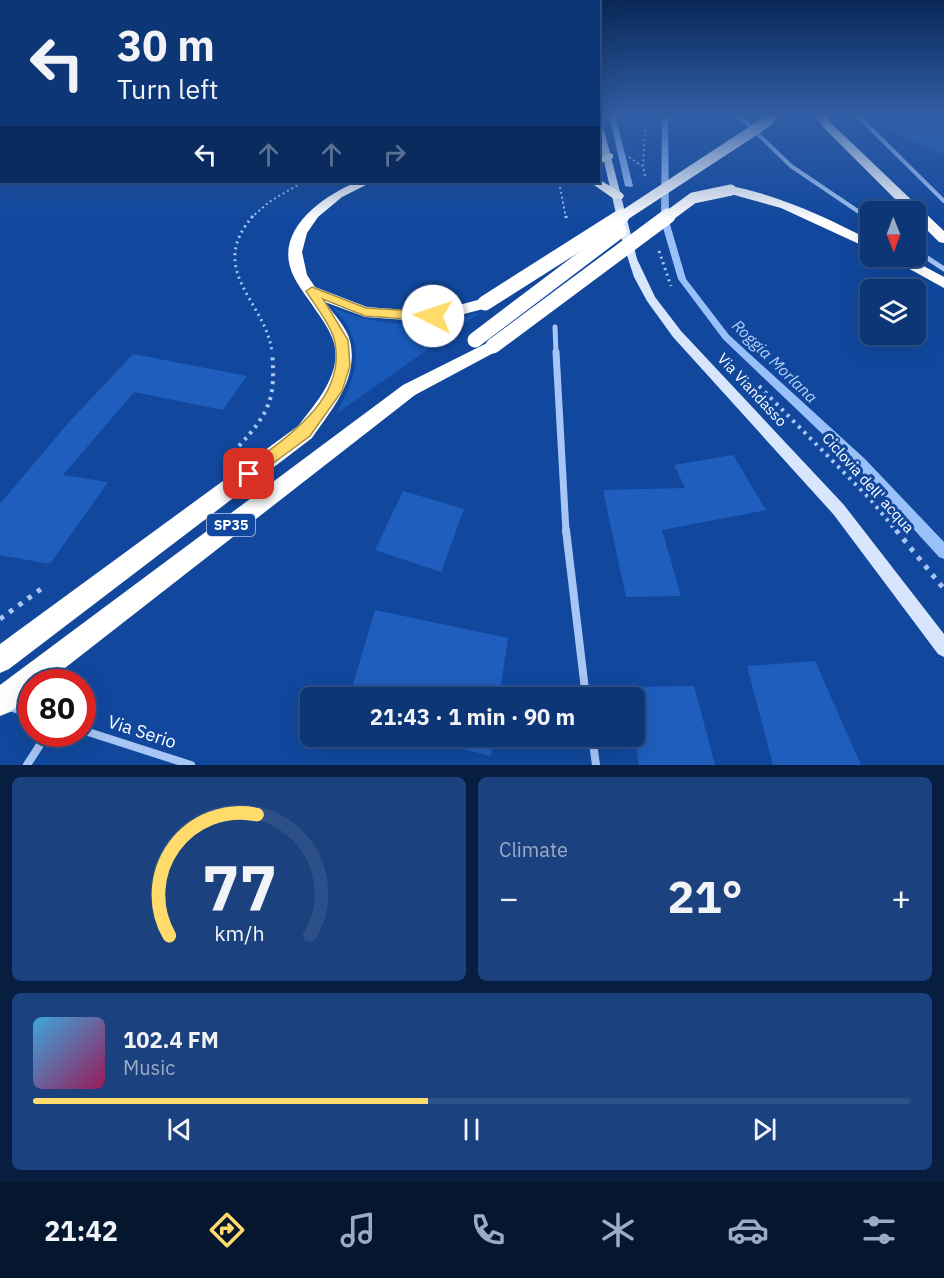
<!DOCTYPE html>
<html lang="en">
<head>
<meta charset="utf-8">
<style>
  :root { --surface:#0d3676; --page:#1b417e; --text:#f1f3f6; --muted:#9aabc5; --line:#2d5088; --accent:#ffdb6b }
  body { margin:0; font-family:"IBM Plex Sans",sans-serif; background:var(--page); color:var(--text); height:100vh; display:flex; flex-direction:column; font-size:22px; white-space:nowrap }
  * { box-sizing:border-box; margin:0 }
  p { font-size:20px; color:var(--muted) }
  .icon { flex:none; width:33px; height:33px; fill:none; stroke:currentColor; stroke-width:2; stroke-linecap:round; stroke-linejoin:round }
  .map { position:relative; height:765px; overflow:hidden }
  .details { display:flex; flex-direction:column; gap:12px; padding:12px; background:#071e41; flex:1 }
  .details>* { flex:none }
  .banner { position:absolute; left:0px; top:0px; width:600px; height:183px; box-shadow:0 6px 24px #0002,0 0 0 2px var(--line); background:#0d3676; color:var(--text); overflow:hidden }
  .needle { width:39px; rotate:179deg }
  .fabs { position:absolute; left:860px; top:201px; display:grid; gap:12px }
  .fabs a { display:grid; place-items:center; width:66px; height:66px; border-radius:9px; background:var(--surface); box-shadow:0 6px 24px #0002,0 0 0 2px var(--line); font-size:30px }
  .speed { position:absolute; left:18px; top:669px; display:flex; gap:12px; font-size:30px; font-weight:700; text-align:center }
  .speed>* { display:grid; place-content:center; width:78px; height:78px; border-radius:50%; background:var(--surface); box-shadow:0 6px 24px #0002,0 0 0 2px var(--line); line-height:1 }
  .speed .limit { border:9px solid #d22; background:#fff; color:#111 }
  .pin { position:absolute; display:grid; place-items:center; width:51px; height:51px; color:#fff; margin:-26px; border-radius:12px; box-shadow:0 3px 9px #0006 }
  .me { position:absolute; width:66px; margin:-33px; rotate:274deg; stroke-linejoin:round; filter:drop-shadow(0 0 4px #0008) }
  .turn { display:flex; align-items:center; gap:21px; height:126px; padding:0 18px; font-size:27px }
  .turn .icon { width:78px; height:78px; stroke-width:2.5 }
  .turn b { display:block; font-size:42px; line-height:51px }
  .lanes { display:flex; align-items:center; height:57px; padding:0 18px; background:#0003; justify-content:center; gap:30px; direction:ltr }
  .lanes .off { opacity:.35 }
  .big { font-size:45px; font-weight:700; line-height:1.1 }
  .details .tile { flex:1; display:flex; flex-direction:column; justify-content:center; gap:9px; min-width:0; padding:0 21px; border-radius:9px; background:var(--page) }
  .details .dial { align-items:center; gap:0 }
  .dial svg { height:156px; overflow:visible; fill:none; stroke:var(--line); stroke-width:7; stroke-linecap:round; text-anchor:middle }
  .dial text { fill:var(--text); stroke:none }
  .song { display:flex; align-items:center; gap:18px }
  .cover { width:72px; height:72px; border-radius:9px; background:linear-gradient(135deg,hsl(200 70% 55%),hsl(330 70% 35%)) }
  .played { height:6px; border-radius:3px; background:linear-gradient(90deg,var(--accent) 45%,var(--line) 45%) }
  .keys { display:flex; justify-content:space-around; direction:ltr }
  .heat { display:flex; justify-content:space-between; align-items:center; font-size:33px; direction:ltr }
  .details .tiles { flex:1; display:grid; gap:12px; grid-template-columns:1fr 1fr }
  .tile:last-child { grid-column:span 2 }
  .trip { position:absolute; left:300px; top:687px; width:345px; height:60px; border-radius:9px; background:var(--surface); box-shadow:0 6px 24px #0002,0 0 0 2px var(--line); font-weight:700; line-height:60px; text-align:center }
  .tab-bar { display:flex; height:96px; justify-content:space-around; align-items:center; background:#05162f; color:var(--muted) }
  .tab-bar .icon { width:42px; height:42px }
  .tab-bar .on { color:var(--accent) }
  .tab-bar b { font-size:27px; color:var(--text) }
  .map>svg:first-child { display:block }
  .green { fill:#1959b8 }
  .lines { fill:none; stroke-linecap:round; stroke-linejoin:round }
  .stream { fill:#99c0f8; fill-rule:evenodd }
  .building { fill:#1f5ebd }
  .path-far3 { stroke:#a7c6f5; stroke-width:2; stroke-dasharray:2 3; stroke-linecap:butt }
  .path-far2 { stroke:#a7c6f5; stroke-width:3; stroke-dasharray:2 4; stroke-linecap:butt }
  .path-far1 { stroke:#a7c6f5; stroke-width:4; stroke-dasharray:3 5; stroke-linecap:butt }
  .path { stroke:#a7c6f5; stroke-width:5; stroke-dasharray:4.5 7; stroke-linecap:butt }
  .street-far3 { stroke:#a7c6f5; stroke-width:4 }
  .street-far2 { stroke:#a7c6f5; stroke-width:5 }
  .street-far1 { stroke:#a7c6f5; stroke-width:7 }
  .street { stroke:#a7c6f5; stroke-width:8 }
  .secondary { fill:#d7e6fd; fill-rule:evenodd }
  .highway { fill:#fff; fill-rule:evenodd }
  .highway-bridge-far1 { stroke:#fff; stroke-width:11 }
  .highway-bridge { stroke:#fff; stroke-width:15 }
  .route { fill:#ffdb6b; stroke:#a68e46; stroke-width:1.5 }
  .labels { text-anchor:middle; stroke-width:6; stroke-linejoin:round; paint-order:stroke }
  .shield { fill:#11489e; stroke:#b8c8e2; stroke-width:1.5 }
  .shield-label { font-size:14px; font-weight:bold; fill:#fff }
  .street-label { font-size:15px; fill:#fff; stroke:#11489e }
  .water-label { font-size:16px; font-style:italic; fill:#b4d1fb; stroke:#11489e }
  .near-street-label { font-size:18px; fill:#fff; stroke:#11489e }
</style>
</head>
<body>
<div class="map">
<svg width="944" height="765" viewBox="0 0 944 765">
  <rect width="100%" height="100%" fill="#11489e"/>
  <path class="green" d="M332 307C380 329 431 328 481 312L336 414C358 375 368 341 332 307Z"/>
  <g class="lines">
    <g class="stream">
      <polygon points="609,114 615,114 633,186 631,187 625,186"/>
      <polygon points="662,114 668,114 669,221 686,279 729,335 865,459 944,542 944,559 939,557 857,467 723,339 678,279 661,221"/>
    </g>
  </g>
  <g class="building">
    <polygon points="923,119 944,127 944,154 885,129"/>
    <polygon points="133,354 247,376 223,410 134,392 63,475 108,482 50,564 0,555 0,504 69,422"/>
    <polygon points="733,455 766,510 662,530 681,596 626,597 603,490 685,488 674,465"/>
    <polygon points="403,491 464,509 441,572 375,550"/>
    <polygon points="375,610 508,638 499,698 349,698"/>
    <polygon points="815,661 861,765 773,765 747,666"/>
    <polygon points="694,686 715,765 639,765 634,736 634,698 627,698 625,687"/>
    <polygon points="409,736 494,736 491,756"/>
  </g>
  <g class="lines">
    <g class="path-far3">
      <polyline points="629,157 642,166"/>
      <polyline points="645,176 643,166 646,114"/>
      <polyline points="559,182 566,218"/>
      <polyline points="251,218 269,202 303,182"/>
    </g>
    <g class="path-far2">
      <path d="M253 216C205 271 267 302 272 353"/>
      <polyline points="566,216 567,222"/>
      <polyline points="659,251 671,286"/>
    </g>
    <g class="path-far1">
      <polyline points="759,386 871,500 897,532"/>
      <path d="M239 446C270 412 276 398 272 352"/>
    </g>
    <g class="path">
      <polyline points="896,530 944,589"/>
      <polyline points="0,619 41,589"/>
    </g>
    <g class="street-far3">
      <polyline points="737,114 791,166 868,218"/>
      <polyline points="856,114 944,201"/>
    </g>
    <g class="street-far2">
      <polyline points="866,216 870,219"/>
      <polyline points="915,250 944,269"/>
      <polyline points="555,327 556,353"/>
    </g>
    <polyline class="street-far1" points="556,352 566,532"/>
    <g class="street">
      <polyline points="566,530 586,698"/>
      <polyline points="0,704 32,714"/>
      <polyline points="82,730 191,765"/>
      <polyline points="592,736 596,765"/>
      <polyline points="27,765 47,734"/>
    </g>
    <polygon class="secondary" points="598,120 601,122 607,141 637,259 655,297 681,331 844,505 944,634 944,657 938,654 834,515 673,337 647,301 634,277 622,240 598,135"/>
    <g class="highway">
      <polygon points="772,114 784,114 772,123 764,123 764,119"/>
      <polygon points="815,114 825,114 832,124 944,231 944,243 939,242 915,218 915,212 908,212 824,128"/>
      <polygon points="609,153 613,154 613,158 598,164 598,157"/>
      <polygon points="598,179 622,193 624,196 622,199 614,199 594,185 592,182 598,182"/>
      <path d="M357 182H372L342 197 318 217 307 233 302 252 307 275 315 287 367 307 433 312 485 298 491 299 493 303 491 307 433 322 365 317 325 302C333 313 347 328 350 341 359 379 332 409 312 438L9 669 0 673V644L298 426C316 403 344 372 333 340 328 323 303 295 294 277 271 232 322 196 357 182Z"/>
      <path d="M731 186C781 196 825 217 870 240V249L781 208 727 193V187Z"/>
      <polygon points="886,256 905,256 944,277 944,288"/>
      <polygon points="493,340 499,342 501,346 499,350 415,395 47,682 32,682 32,695 10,712 0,716 0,685 403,385"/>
    </g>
    <g class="highway-bridge-far1">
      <polyline points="620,218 768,121"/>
      <polyline points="666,218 693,198 731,190"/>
    </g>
    <g class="highway-bridge">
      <polyline points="485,303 622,216"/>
      <polyline points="475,340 619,231"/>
      <polyline points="493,346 668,216"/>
    </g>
  </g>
  <linearGradient id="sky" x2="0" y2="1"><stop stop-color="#092857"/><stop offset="0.52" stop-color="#325ea6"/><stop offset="1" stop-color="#325ea6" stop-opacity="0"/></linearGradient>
  <rect width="944" height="221" fill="url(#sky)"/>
  <path class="route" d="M312 287 366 308 433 312 439 316 433 321 365 316 323 299 348 340 350 366 342 391 310 436 249 481 244 479 241 474 244 469C284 439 346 401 335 343 333 328 314 304 306 291Z"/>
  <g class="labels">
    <rect class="shield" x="207" y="514" width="48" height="22" rx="4.5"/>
    <g class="shield-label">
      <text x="231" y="530">SP35</text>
    </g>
    <g class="street-label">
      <text transform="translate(752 390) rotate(47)" y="5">Via Viandasso</text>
      <text transform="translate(868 483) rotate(48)" y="5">Ciclovia dell' acqua</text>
    </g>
    <g class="water-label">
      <text transform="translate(775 361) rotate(44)" y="6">Roggia Morlana</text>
    </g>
    <g class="near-street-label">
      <text transform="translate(142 732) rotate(18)" y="6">Via Serio</text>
    </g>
  </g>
</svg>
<div class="fabs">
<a><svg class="needle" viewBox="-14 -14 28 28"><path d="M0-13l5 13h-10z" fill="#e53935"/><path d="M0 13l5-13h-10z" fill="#9aabc5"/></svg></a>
<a><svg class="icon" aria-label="layers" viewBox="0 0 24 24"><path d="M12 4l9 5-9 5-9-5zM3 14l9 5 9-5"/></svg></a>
</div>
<div class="speed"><div class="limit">80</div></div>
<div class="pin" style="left:249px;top:474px;background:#d93025"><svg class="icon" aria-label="arrive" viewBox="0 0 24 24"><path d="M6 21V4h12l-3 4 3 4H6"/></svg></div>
<svg class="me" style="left:433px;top:316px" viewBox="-20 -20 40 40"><circle r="19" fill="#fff"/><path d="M0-13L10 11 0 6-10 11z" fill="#ffdb6b"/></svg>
<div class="trip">21:43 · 1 min · 90 m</div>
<div class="banner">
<div class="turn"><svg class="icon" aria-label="left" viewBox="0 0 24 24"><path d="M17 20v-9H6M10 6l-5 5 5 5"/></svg><div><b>30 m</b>Turn left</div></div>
<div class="lanes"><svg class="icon" aria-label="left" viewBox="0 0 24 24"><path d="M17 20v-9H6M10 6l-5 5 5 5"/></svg><svg class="icon off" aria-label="ahead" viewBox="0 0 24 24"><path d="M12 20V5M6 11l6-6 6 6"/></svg><svg class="icon off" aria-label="ahead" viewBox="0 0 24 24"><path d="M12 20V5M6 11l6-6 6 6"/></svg><svg class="icon off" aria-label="right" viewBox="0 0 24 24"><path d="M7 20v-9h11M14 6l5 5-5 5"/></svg></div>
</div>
</div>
<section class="details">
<div class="tiles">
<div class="tile dial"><svg viewBox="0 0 100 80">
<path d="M14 69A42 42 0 1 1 86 69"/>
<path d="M14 69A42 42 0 0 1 59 7" stroke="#ffdb6b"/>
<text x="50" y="56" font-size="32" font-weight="700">77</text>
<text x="50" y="72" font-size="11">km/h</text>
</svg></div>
<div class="tile"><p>Climate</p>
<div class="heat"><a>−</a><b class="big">21°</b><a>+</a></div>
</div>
<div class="tile">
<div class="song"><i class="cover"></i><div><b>102.4 FM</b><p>Music</p></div></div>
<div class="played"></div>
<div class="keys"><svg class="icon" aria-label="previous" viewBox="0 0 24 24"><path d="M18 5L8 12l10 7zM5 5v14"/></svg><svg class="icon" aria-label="pause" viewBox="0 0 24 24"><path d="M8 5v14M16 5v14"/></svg><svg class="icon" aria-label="next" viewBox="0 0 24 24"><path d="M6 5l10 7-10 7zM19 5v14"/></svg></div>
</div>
</div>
</section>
<nav class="tab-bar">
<b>21:42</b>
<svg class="icon on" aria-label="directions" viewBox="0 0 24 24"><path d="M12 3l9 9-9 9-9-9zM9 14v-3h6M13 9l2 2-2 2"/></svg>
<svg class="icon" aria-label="music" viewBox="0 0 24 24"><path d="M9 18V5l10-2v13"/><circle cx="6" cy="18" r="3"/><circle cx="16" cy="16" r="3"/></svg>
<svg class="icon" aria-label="phone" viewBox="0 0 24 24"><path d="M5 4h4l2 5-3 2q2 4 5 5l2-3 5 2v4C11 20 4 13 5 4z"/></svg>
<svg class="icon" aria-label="climate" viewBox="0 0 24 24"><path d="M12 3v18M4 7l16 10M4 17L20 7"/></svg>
<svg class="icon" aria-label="car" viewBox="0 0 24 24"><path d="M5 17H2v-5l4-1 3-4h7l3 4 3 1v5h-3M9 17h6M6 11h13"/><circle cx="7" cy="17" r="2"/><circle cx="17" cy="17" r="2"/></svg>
<svg class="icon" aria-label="filters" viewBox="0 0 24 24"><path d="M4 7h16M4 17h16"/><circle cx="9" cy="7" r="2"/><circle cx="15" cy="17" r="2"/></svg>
</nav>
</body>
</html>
